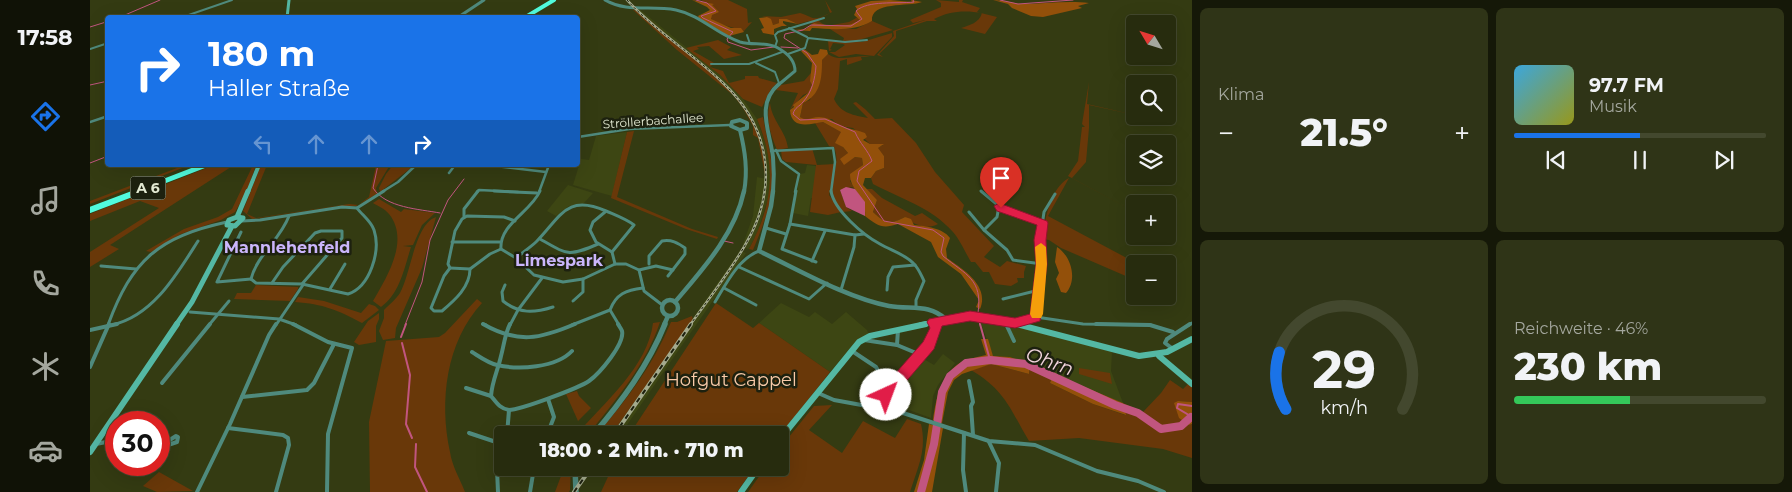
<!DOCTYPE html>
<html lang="de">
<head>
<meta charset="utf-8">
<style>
  :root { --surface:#272c0e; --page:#2f3417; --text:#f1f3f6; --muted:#a4a79e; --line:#43482e; --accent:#1a73e8 }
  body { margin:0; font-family:Montserrat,sans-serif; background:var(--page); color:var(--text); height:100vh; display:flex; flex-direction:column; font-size:19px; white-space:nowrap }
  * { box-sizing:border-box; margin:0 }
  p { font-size:16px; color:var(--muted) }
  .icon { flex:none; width:28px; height:28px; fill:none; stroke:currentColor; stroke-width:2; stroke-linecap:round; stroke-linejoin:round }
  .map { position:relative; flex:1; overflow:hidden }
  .drawer { display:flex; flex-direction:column; gap:8px; padding:8px; background:#151808; width:600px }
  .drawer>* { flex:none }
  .guide { position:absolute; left:15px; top:15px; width:475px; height:152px; border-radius:5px; box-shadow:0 5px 20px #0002,0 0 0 1px var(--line); background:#1a73e8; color:#fff; overflow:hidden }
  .needle { width:32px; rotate:308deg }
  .tools { position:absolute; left:1036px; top:15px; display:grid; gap:10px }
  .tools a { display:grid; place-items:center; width:50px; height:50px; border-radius:5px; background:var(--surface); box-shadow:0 5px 20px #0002,0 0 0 1px var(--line); font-size:25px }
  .speed { position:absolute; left:15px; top:411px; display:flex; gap:10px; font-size:25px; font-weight:700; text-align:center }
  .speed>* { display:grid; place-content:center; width:65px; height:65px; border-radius:50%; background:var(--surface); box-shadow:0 5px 20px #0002,0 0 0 1px var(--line); line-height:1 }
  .speed .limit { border:8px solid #d22; background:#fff; color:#111 }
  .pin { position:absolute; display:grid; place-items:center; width:42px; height:42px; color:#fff; margin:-51px -21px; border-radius:50% 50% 50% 0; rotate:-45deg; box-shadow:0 0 5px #0007 }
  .pin .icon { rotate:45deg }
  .me { position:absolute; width:55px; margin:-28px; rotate:43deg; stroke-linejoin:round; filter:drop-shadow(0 0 4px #0008) }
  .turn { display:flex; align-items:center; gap:18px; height:105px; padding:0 20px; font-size:22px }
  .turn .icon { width:65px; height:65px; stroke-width:2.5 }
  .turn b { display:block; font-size:35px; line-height:42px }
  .lanes { display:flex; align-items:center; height:48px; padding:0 20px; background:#0003; justify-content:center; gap:25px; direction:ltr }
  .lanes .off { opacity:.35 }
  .big { font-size:38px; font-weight:800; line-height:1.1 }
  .drawer .tile { flex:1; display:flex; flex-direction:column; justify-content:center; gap:8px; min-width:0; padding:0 18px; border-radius:8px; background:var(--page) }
  .drawer .dial { align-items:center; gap:0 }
  .dial svg { height:130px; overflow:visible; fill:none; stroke:var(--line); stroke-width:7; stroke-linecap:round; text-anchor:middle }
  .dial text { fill:var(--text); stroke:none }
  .song { display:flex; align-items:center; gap:15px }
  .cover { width:60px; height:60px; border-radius:8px; background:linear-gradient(135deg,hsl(200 70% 55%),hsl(60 70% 35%)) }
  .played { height:5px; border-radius:2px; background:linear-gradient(90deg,var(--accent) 50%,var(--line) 50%) }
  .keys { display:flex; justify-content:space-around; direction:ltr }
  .heat { display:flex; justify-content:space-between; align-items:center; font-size:28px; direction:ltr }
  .charge { height:8px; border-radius:4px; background:linear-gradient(90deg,#34c759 46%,var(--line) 0) }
  .drawer .tiles { flex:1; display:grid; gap:8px; grid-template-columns:repeat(2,1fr) }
  .trip { position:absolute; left:404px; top:426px; width:295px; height:50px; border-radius:5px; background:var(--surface); box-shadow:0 5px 20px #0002,0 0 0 1px var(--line); font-weight:800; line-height:50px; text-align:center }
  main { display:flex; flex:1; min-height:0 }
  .tabs { display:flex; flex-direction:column; width:90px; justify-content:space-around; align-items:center; background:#101206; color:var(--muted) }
  .tabs .icon { width:35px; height:35px }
  .tabs .on { color:var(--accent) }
  .tabs b { font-size:22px; color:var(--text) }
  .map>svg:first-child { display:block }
  .built { fill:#3d4613 }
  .green { fill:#693809 }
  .forest { fill:#93500a }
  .water { fill:#c1557f }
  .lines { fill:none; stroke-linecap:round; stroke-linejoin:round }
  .stream-far1 { stroke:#c1557f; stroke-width:1 }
  .stream { stroke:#c1557f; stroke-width:2 }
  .river { stroke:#c1557f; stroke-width:8 }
  .minor-far3 { stroke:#4f8a7d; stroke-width:2 }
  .minor-far2 { stroke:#4f8a7d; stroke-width:2.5 }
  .minor-far1 { stroke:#4f8a7d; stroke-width:3 }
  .minor { stroke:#4f8a7d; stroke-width:4 }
  .tertiary-far3 { stroke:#4f8a7d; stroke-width:3 }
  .tertiary-far2 { stroke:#4f8a7d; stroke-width:4 }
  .tertiary-far1 { stroke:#4f8a7d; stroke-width:4.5 }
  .tertiary { stroke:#4f8a7d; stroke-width:5.5 }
  .secondary-far3 { stroke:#54b8a4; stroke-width:3 }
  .secondary-far2 { stroke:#54b8a4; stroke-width:4 }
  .secondary-far1 { stroke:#54b8a4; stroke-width:5 }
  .secondary { stroke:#54b8a4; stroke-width:6 }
  .motorway-far2 { stroke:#51fbdd; stroke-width:4 }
  .motorway-far1 { stroke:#51fbdd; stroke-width:5 }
  .motorway { stroke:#51fbdd; stroke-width:6 }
  .rail-far1-casing { stroke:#a4aa8d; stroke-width:2.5 }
  .rail-casing { stroke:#a4aa8d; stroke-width:4 }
  .rail-far1 { stroke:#1d210f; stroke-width:1; stroke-dasharray:2.5; stroke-linecap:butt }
  .rail { stroke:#1d210f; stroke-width:2; stroke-dasharray:5; stroke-linecap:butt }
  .route { fill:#e11d48; stroke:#92132f }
  .slow { fill:#f59e0b }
  .labels { text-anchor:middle; stroke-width:5; stroke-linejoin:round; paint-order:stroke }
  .far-street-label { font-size:12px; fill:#e4ead3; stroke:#1d210f }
  .shield { fill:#1d210f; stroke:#a8ae98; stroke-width:1 }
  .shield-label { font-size:14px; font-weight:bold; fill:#e4ead3 }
  .neighbourhood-label { font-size:16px; font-weight:bold; fill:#cbb6fc; stroke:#1d210f }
  .near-park-label { font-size:18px; fill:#f9caa8; stroke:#1d210f }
  .near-water-label { font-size:19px; font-style:italic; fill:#f2d4dd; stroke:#1d210f }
</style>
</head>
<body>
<main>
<nav class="tabs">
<b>17:58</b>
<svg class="icon on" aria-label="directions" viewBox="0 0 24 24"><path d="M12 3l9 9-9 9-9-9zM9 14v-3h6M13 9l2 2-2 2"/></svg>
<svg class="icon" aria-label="music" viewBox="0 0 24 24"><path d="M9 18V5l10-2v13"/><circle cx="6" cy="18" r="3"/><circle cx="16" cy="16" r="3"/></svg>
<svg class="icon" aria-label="phone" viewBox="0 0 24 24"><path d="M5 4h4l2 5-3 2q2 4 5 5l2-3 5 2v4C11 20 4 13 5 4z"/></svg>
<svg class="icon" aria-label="climate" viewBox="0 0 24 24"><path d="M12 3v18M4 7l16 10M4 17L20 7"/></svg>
<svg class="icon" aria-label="car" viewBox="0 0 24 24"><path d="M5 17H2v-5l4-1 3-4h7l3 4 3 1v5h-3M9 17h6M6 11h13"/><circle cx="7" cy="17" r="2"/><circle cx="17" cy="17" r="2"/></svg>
</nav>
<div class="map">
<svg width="1102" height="492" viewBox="0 0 1102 492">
  <rect width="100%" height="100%" fill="#343b12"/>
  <g class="built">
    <polygon points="548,8 630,75 653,99 667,119 678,151 681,173 680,192 668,231 659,249 652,247 663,216 667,177 676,179 674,149 668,129 651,101 638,87 544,9"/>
    <polygon points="537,132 522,196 483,185 491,159 499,160 506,136"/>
    <polygon points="717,165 743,168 738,201 721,198 718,216 703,213 710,174 715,173"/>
    <polygon points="478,185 503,193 494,203 479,206 466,216 457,211"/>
    <polygon points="650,251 656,253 572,374 530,435 521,435"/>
    <polygon points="691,303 719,317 725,312 742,324 756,312 777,330 779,335 767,340 740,372 669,323"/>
    <polygon points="889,318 919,323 1022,352 1021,371 1033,403 1018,398 940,364 920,357 903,356"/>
    <polygon points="853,354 865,363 848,385 843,396 841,418 797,402 801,394 832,358 844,365"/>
  </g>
  <g class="green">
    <polygon points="611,0 638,0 657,9 658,23 662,22 654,31 624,22 620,17 623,7"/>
    <path d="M735 0 742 12 727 20 736 26 759 22 768 17 770 20C759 26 746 29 734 25 729 24 727 23 722 24L719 21 708 24 697 19H690L689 23 683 25 677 17 671 16 691 17 710 13C726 18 722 22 740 13Z"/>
    <path d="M846 0 869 2V0H873L872 2 890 8 887 12 907 17 895 34 871 28C880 25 889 23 892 13 875 10 859 11 844 19L847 21H837L806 31V38L789 54 793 57 787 55 804 36 803 31 835 20 823 23 820 20 851 7V3Z"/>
    <path d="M542 9C557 15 572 31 584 42 632 81 677 112 676 180L668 138 663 135V126L653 108 643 95 587 50Z"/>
    <polygon points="782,21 803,30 765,41 772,42 802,33 802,37 784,56 766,54 749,57 739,52 745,52 755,45 753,44 743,43 740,49 742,50 739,51 738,41 763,41 753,41 754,38 740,29 744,28 766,29"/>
    <polygon points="628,40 641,47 637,50 652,55 634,59 619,46 607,47 609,49 603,51 624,63 620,67 633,71 639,83 655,79 655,76 668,76 669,78 687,83 681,89 672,107 653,99 630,75 596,48"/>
    <path d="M738 54C749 63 767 54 780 57H771L772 60 757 65V59L750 61 748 89 744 99C751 114 764 115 778 118L763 103 766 102 775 109 785 119 802 118 826 143 845 172 874 205 872 212 904 246 894 257 910 267 917 261 936 266 934 272V278H927L928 282 921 286 905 284 899 272H893L885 262H881C875 252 870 240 863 232 841 207 811 199 783 184L781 178 786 171 794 168V156L787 148 793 145 780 144 763 128 749 126 742 119H712L710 117 713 103 720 100 732 60Z"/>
    <polygon points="721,73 722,85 718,93 713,95 700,110 708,93 686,90 691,85 714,81"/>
    <polygon points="999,82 997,104 1045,115 999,105 999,128 996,162 982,178 1045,212 978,176 988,161 992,127 995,127 992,124"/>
    <path d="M680 103C682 121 696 131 698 148L687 150C681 136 675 118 680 103Z"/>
    <path d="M673 117C678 146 688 176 679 206 675 221 669 235 663 250L659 249C683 204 687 166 667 119Z"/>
    <path d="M733 122 752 132 753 147 758 153 754 164 765 157 772 158 773 165 760 181 765 189 762 187 750 190 756 207 762 211 753 212C750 208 744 203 743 199 737 180 752 167 744 147L739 146 725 123Z"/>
    <polygon points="544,131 527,197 602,229 628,237 627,239 596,229 521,198 537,132"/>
    <polygon points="722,148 727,165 745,164 739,195 751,212 738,215 720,212 726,165 696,162 692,159 691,150"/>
    <polygon points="95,165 100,165 0,204 0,201"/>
    <polygon points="124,165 144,165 20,245 29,249 0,267 0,252 69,208 50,201 0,221 0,214"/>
    <polygon points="163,165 166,165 157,191 145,212 131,220 91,234 61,252 56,251 94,229 128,217 142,209"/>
    <polygon points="171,165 177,165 157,214 166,218 259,204 268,205 279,197 286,165 300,165 286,188 287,194 266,206 248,206 162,219 153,211"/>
    <polygon points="303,165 321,168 290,192 289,188 296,174"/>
    <path d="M979 178 958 216 1048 264H1045V280L971 248 959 240 952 239C955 220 960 188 979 178Z"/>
    <path d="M776 189H782L792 198 825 216 832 213 848 224C837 230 824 225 815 217 799 225 796 224 783 212L787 200Z"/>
    <path d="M289 199 311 212 314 209 345 213 332 225 323 245 313 246 321 247C314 269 310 293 291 307L283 301C297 277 320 240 299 214 295 209 288 206 283 203Z"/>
    <path d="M346 217 332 268 306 328 305 338 293 340 289 331 294 318V310C299 305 306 299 310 293 321 273 325 224 346 217Z"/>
    <polygon points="166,285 208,287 208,289 200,301 144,299 147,293 161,293"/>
    <path d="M208 297 234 301 271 313 279 304 285 306 289 310 272 323C248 310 233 304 205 302Z"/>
    <path d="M387 299 392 303C356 342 349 401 360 452 362 466 370 479 375 492H280L279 422 296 341 349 337 355 333Z"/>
    <polygon points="626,303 663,328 669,323 678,329 740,372 690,435 539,435"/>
    <polygon points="289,313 289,319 286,326 286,342 269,345 264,342 278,321"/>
    <path d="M602 316 603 320 521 435H506C537 400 563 365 581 322H587Z"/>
    <path d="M570 322C556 365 526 399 498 435H486C514 403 558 366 563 323Z"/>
    <path d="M901 364 939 374 940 364 963 374 960 383 1003 404 1035 415 1033 403 1053 412 1071 393 1080 380 1093 389 1098 384 1102 386V402L1088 401 1099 425 1102 424V458L1073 449 989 438 939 441C920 409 915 390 881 370Z"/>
    <polygon points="989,368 1020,373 1022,384 989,374"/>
    <polygon points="487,391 489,396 501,408 488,421 476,394"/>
    <path d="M742 405 719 430 752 453 773 421 805 438 817 419 831 424C837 450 828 467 820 492H658L675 468H690V448L724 406Z"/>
    <polygon points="474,468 481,468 480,490 479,492 465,492"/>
    <polygon points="522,468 664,468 647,492 511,492"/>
    <polygon points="69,472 103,491 67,492 53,486"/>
  </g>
  <g class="forest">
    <polygon points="602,0 624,4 622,5 629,12 622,15 621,19 641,28 651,28 654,32 639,36 609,18 608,16 620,10 617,7"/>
    <path d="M800 0 822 2 821 0 832 2C819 7 780 1 782 21 764 32 742 29 722 28L720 31 704 30 716 29 724 23C741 26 754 29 770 20L764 15 767 9 765 6 781 1Z"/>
    <path d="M903 0C913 0 922 3 931 4 953 4 978 0 999 3L988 6 992 8 953 17 941 16 922 8 918 4Z"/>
    <polygon points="677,17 681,19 683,25 689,23 689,19 697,19 708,24 693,21 693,23 697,26 692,26 684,29 684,35 673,33 671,29 674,28 669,18"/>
    <path d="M714 49 722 55 728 54 730 49 737 50 738 54 732 60C732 77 731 95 713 103L710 117C717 122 722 117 729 117 742 118 742 122 752 126 759 129 767 130 775 133L777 137 773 140 780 144H794L788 148 794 156V168L786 171 781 178H775L773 185 787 200 783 212C796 224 799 225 815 217L821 219 824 225C836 226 853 228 860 238L856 249 857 258C872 269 900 285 890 309L886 307 889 300 871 274 848 257 841 242 808 224C792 229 788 226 775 216 777 195 760 192 760 174L773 165 772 158 765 157 754 165 750 159 758 153 753 147 745 143 751 132 733 122C720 124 701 130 700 110L704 107 703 105 718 93 722 85 720 81 722 63 711 51Z"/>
    <path d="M967 247C981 256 988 279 976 293L971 292 966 279 969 273 965 262Z"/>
    <path d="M891 339H898L903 356 920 357 940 364 939 374 901 364 872 374 864 380 858 392 852 423 843 420C846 398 851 373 873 361 880 358 889 357 896 355Z"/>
    <polygon points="963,374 1033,403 1036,415 1003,404 960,383"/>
    <polygon points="1088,401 1102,402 1102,424 1099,425 1089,418 1084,403"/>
    <polygon points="839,424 853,428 842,492 824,492 834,460"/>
  </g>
  <polygon class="water" points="756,187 765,189 775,202 775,216 756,207 750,190"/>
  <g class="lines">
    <g class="stream-far1">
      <polyline points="606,0 617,3 626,11 611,16 613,18 643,32 637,39 638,42 661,50 684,47"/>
      <path d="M823 0 824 2C806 4 778 0 766 11L772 19 761 26 721 25 713 30 695 34 694 38 717 53 726 66C725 79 722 92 713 102 709 107 705 107 703 114L710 120 735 119 765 132C770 144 778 150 782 161L769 171 767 181 794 221 843 230 854 238 851 252 853 256C876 275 893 279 888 313"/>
      <polyline points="910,0 928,4 983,0"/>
      <polyline points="28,18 70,0"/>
      <polyline points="0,27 16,22"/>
      <polyline points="691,47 708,48"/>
      <polyline points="0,85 18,81"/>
      <polyline points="0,163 18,156"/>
      <path d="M288 165 283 188C296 208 329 209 350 213"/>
      <polyline points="634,241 643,243"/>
      <polyline points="888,319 890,325"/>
      <polyline points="315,325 332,282 340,240 358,200 374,179"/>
    </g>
    <g class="stream">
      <polyline points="890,324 900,360"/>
      <polyline points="311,337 316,324"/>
      <polyline points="312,343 320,375 316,424 322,438"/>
      <polyline points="1102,406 1088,404 1087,408 1102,417"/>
      <polyline points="326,444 325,467 337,492"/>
    </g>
    <polyline class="river" points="831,492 844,444 852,392 860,376 876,363 900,360 936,364 1025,405 1048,413 1071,429 1091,426 1101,417"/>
    <g class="minor-far3">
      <polyline points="90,18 142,0"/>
      <polyline points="699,28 717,37"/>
      <polyline points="657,35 660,44"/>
      <polyline points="685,47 687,41 685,35 688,32 734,18"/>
      <polyline points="0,49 18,43"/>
      <polyline points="698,54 715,48 718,38 755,42 777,40"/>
      <polyline points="666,63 685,72 689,83"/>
      <polyline points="621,64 659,64 692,52"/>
    </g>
    <g class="minor-far2">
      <polyline points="0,122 18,116"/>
      <polyline points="488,137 539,129 640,125"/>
      <polyline points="686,150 691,161 709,174 705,192"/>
      <polyline points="681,151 743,148 745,162 741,192"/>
      <polyline points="397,165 456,172"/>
      <polyline points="359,173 365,165"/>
      <polyline points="292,192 308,182 326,165"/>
      <polyline points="387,192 389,190 428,192"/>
      <polyline points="449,192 459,165"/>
    </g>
    <g class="minor-far1">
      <polyline points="404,191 447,193"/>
      <path d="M450 191C441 212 409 224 411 249L426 258 444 275 473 282 493 279 525 264H536L549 270 554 291 571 304"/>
      <polyline points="706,191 700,224 692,249 726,262"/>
      <path d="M741 191C744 210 773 235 790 244 802 251 815 254 824 264 829 269 831 275 834 281L826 300V307"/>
      <polyline points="891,191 909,206 953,223"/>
      <polyline points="515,212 503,222 500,230 506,242 522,252"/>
      <polyline points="879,212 894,230 917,250 923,260 952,264"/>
      <polyline points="374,217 374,209 388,191"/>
      <polyline points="152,221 170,220 252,207 267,208 294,191"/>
      <polyline points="700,224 765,235 774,234"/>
      <polyline points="676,228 696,234"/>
      <polyline points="894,230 907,217 909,206"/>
      <polyline points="151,232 127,282 161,279"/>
      <path d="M450 239C478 255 478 257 508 244"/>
      <polyline points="362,242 410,242"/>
      <path d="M426 258C433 252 441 247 447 241 471 216 477 194 516 211 525 215 536 219 544 225L522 252 525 264"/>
      <polyline points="722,261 735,231"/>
      <path d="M559 264V256L572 241C581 239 588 243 595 248V254L578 276"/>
      <polyline points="11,266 46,269"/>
      <polyline points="649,267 719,299 737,283"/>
      <path d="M360 268 354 276 341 308 344 311H352C365 300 380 287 380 269"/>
      <polyline points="360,268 358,264 365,231 372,219 377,216 414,217 425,221"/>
      <polyline points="360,268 380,269 400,254 411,249"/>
      <polyline points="549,270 566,266 583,270"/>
      <path d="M161 279 166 283 212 284 258 294C280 287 291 251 284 230 281 221 272 215 267 208"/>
      <path d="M161 279C167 255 190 240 199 216"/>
      <polyline points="182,283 193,267 225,233 231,231 252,231 252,238 212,284"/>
      <path d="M415 285 412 292 413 301C429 314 444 313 463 307"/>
      <polyline points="634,288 666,305"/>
      <polyline points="240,289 255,264"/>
      <polyline points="751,290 764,247 765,235"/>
      <polyline points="797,290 798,277 803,267 825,265"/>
      <polyline points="913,299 949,290"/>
      <polyline points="483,301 493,292 493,279"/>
      <path d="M625 302C636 284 648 259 669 251"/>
      <polyline points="100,312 189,319 206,325"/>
      <polyline points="946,317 993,324 1061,325"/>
      <polyline points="915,322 917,325"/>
      <polyline points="844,323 845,325"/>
      <polyline points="925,323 946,317 952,264 950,240 954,212 965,194"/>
      <polyline points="393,324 396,325"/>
      <path d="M18 325C42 260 68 237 137 222"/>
      <path d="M22 325C63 316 87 274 108 241"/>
      <polyline points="119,325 139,301"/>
      <polyline points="186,325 213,285"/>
      <polyline points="420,325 428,310 452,278"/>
      <polyline points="482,325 520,310"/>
      <path d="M529 325 520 310C526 294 536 290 553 288"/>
      <polyline points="1099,325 1102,323"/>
    </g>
    <g class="minor">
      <polyline points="203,324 238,342 262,348 238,434 237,492"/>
      <path d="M393 324C428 344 450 339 485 324"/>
      <path d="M420 324C415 334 414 345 411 356 408 370 402 381 401 396 406 402 410 409 419 410 430 410 489 388 499 381 509 374 535 344 532 331 531 328 529 326 528 324"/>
      <polyline points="916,324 924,341"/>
      <polyline points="1006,324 1060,325 1083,332"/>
      <polyline points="0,330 27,324"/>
      <polyline points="774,340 807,345 831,355"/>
      <polyline points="807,345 808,330"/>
      <polyline points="1083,349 1075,343 1077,339 1100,324"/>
      <polyline points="762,351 786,367 800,391"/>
      <path d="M382 352C390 357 398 363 407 365 428 370 466 368 482 351"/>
      <polyline points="0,367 19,324"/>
      <polyline points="879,381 883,402 881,406 883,435"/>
      <polyline points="72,383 120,324"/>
      <polyline points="376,388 401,396"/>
      <polyline points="728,393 744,400 810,412 899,441 945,445 1007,471 1048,481 1074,492"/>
      <polyline points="152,397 217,390 224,383 244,344"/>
      <polyline points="791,407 796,395 839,346 846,328 844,324"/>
      <polyline points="138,428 193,435 198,438 199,445 186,492"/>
      <polyline points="379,433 412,444"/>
      <polyline points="874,433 873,470 876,492"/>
      <polyline points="417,435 419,410"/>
      <polyline points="457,435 464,417 458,399"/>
      <polygon points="86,436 88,437 87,442 78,445 75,443"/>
      <polyline points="69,438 77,440"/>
      <polyline points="899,442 909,463 906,492"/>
      <polyline points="6,444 26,440"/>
      <polyline points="107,492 140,424 179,335 186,324"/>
      <polyline points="408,492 407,469 412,446"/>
      <polyline points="440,492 444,468"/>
    </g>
    <g class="tertiary-far3">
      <path d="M515 0C537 13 561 5 586 10 610 15 627 34 650 42 663 46 676 41 688 48 697 53 705 60 705 71L687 86"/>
      <polyline points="367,18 394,0"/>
    </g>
    <g class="tertiary-far2">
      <polygon points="650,120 657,123 657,128 650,130 641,126 642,122"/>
      <path d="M650 130C655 151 658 170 654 192"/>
      <path d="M683 192C684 181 684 168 683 157 680 132 665 104 689 84"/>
    </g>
    <g class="tertiary-far1">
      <path d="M683 191 681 206 669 251C709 270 757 298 799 306 822 310 838 303 857 320"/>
      <circle cx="580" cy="308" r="8"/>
      <path d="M585 302C613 269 645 234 654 191"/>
      <polyline points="574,325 578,316"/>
    </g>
    <g class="tertiary">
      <path d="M503 435C532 401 558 366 575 324"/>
      <polyline points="485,468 486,492"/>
    </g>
    <polyline class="secondary-far3" points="197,18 199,0"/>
    <polyline class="secondary-far2" points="158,192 169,165"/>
    <g class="secondary-far1">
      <polyline points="147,217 158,191"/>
      <polygon points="147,217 153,218 145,226 137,225 139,220"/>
      <polyline points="86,325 102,302 142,226"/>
      <polyline points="830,325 874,316 888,316 931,325"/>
    </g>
    <g class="secondary">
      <polyline points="926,324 1049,356 1077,352 1102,339"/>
      <polyline points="1069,356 1102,384"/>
      <polyline points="690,439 769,342 780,336 836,324"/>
      <polyline points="0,452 87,324"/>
      <polyline points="651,492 668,468"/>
    </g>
    <polyline class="motorway-far2" points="434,18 464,0"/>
    <polyline class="motorway-far1" points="46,192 116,165"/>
    <polyline class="motorway" points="0,210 50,191"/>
    <g class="rail-far1-casing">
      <path id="rail-far1" d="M537 0C565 31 602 53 632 82 682 128 689 189 654 247 638 274 618 300 600 325"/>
    </g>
    <g class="rail-casing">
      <g id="rail">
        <polyline points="524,435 601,324"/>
        <polyline points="484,492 501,468"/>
      </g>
    </g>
    <use href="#rail-far1" class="rail-far1"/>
    <use href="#rail" class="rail"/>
  </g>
  <polygon class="route" points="909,203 957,221 958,223 956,240 957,264 950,321 925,328 880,321 852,326 844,349 801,399 796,401 791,399 789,395 791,390 833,342 840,328 837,322 839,319 880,311 925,318 940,314 946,264 944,240 947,225 907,211 904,206"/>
  <polygon class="slow" points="951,243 956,247 957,264 953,314 951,318 942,318 940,314 946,264 945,247"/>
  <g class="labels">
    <g class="far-street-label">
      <text transform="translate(563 121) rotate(-4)" y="4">Ströllerbachallee</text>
    </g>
    <rect class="shield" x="40.5" y="176.5" width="35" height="23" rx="4"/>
    <g class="shield-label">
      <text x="58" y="193">A 6</text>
    </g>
    <g class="neighbourhood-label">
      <text x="197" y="253">Mannlehenfeld</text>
      <text x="469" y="266">Limespark</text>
    </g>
    <g class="near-park-label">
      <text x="641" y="386">Hofgut Cappel</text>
    </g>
    <g class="near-water-label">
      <text transform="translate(960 361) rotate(20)" y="7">Ohrn</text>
    </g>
  </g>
</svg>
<div class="tools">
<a><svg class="needle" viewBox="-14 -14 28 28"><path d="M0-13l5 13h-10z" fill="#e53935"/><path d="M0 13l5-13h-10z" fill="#a4a79e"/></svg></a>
<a><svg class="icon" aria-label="search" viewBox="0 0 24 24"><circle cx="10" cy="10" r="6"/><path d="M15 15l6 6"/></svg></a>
<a><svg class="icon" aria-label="layers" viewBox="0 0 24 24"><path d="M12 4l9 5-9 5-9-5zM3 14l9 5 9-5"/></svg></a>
<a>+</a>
<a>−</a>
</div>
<div class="speed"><div class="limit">30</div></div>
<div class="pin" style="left:911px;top:208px;background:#d93025"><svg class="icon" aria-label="arrive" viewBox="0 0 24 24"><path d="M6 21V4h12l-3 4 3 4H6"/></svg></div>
<svg class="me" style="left:796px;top:395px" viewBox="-20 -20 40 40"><circle r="19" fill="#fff"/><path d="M0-13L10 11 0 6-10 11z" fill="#e11d48"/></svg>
<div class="trip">18:00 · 2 Min. · 710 m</div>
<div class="guide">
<div class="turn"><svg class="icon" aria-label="right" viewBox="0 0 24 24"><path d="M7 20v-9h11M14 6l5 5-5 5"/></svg><div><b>180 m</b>Haller Straße</div></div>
<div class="lanes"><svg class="icon off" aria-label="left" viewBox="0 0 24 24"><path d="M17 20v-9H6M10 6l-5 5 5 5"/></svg><svg class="icon off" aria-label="ahead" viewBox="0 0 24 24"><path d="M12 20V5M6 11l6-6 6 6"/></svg><svg class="icon off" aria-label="ahead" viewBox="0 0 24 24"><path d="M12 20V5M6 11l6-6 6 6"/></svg><svg class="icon" aria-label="right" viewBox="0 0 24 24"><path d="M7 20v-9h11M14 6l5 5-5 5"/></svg></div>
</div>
</div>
<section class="drawer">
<div class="tiles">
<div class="tile"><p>Klima</p>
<div class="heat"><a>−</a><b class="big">21.5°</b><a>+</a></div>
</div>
<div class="tile">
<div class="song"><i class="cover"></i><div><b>97.7 FM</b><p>Musik</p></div></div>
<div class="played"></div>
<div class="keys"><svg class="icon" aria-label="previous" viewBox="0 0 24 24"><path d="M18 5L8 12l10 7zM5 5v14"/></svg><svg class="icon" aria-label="pause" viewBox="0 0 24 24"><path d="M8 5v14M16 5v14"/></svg><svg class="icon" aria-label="next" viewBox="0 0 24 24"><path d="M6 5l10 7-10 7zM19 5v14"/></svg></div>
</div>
<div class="tile dial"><svg viewBox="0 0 100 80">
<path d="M14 69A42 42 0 1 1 86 69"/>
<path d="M14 69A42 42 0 0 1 10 34" stroke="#1a73e8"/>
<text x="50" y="56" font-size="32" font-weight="700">29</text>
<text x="50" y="72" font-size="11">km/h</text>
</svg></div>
<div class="tile"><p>Reichweite · 46%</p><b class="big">230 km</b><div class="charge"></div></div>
</div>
</section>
</main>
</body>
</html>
